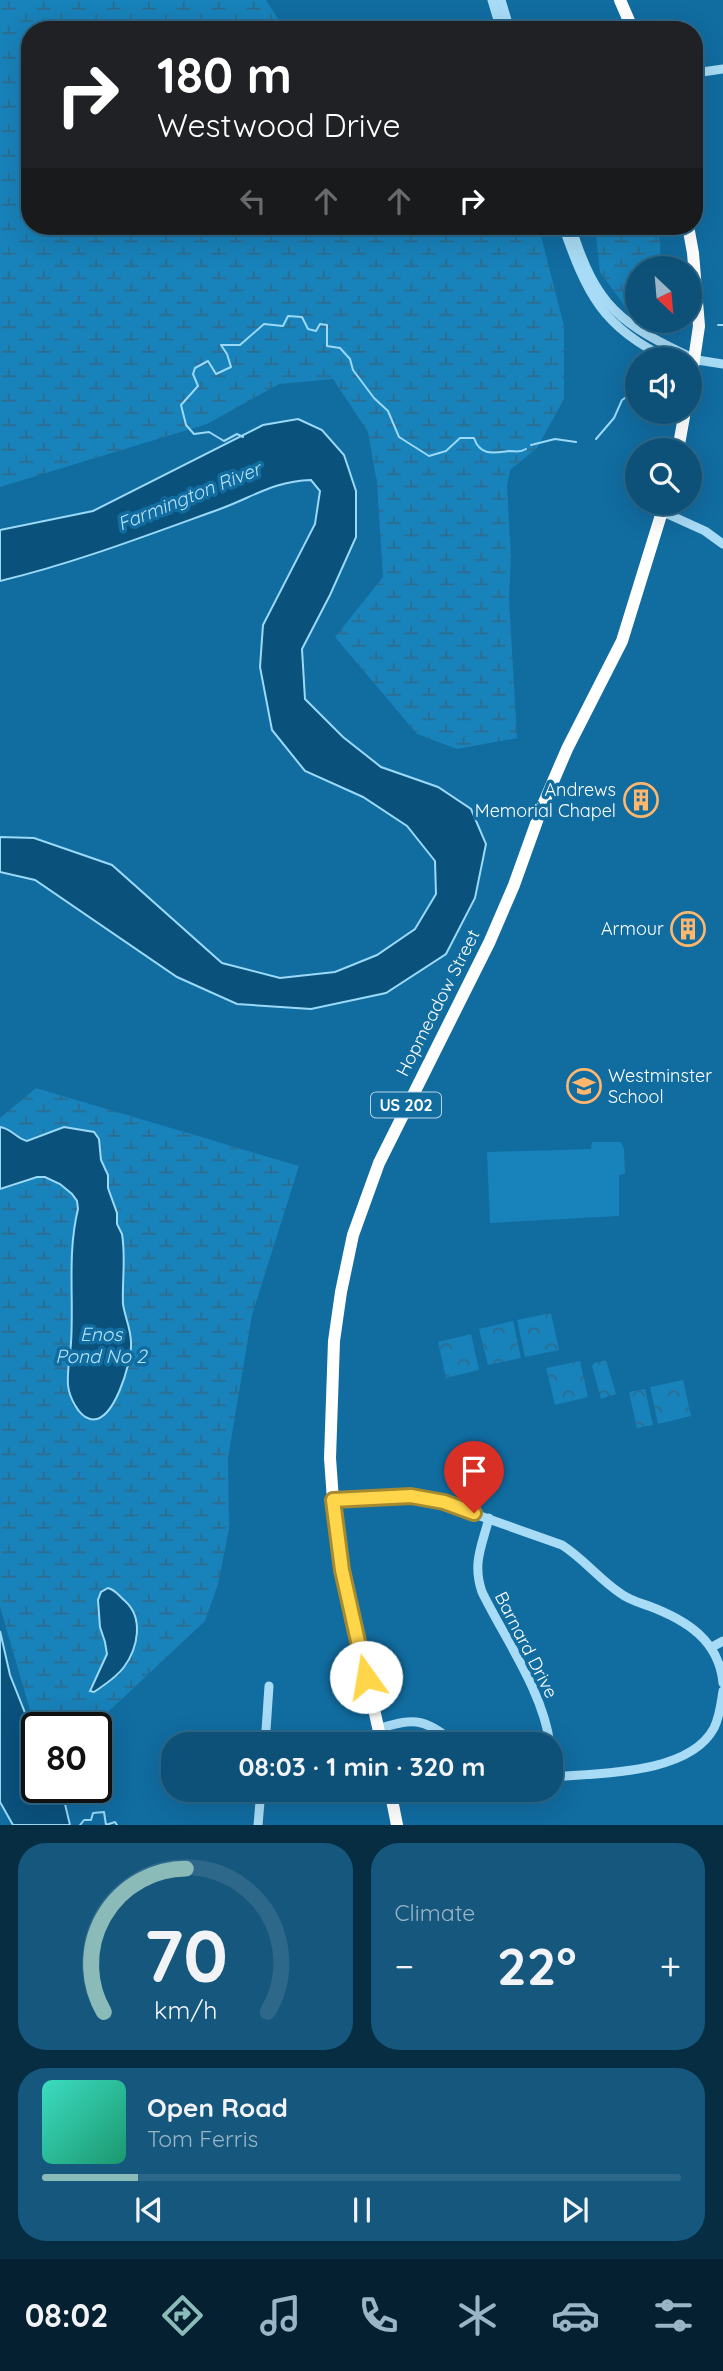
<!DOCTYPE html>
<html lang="en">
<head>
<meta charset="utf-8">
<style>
  :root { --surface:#0d5178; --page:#16577d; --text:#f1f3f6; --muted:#9ab5c6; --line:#2d688a; --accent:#8bbbb9 }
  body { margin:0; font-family:Quicksand,sans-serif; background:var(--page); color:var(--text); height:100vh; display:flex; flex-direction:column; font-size:26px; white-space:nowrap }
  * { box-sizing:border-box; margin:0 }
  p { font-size:23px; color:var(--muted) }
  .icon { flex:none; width:38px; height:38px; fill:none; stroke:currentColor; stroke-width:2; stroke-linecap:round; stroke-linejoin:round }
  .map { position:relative; height:1825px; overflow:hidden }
  .drawer { display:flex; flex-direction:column; gap:18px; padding:18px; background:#072d42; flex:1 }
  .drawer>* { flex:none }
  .guide { position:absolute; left:21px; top:21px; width:682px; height:214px; border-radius:28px; box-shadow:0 7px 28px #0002,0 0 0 2px var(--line); background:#202124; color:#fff; overflow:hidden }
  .needle { width:46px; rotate:154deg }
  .buttons { position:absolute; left:625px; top:256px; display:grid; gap:14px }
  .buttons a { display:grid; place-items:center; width:77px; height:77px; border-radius:50%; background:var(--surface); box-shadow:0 7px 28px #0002,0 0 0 2px var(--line); font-size:35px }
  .speed { position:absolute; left:21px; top:1712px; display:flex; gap:14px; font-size:35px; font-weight:700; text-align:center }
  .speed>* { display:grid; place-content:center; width:91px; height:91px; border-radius:50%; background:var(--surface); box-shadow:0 7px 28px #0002,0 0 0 2px var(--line); line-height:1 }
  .speed .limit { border:4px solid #111; border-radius:10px; background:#fff; color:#111 }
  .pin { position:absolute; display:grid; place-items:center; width:60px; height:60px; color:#fff; margin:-72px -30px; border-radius:50% 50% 50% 0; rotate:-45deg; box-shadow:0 0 7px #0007 }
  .pin .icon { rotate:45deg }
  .me { position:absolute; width:77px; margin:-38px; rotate:347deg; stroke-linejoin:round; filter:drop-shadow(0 0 5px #0008) }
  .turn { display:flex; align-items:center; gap:24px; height:147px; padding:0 21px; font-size:32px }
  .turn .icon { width:91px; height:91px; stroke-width:2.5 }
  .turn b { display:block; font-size:49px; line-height:60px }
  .lanes { display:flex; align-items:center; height:66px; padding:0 21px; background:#0003; justify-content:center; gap:35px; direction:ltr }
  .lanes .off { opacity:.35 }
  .big { font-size:52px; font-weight:700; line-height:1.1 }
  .drawer .widget { flex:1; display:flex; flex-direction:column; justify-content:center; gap:10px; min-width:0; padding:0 24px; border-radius:28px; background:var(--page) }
  .drawer .dial { align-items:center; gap:0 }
  .dial svg { height:182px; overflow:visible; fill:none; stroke:var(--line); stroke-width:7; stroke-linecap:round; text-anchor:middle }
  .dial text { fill:var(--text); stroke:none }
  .song { display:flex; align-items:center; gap:21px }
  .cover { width:84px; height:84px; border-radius:10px; background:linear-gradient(135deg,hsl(170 70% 55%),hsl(160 70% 35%)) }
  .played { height:7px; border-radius:4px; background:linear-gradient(90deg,var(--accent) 15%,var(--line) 15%) }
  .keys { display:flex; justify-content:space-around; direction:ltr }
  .heat { display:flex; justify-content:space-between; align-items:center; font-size:38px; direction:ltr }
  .drawer .tiles { flex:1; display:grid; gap:18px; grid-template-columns:1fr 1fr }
  .widget:last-child { grid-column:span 2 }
  .trip { position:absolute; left:161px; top:1732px; width:402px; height:70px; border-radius:28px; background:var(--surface); box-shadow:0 7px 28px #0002,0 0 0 2px var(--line); font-weight:700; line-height:70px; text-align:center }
  .dock { display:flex; height:112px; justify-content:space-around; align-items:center; background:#052030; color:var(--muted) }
  .dock .icon { width:49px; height:49px }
  .dock .on { color:var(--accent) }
  .dock b { font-size:32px; color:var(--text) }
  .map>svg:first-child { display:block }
  .wetland { fill:url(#wetland-marsh) }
  .park { fill:url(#park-crowns) }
  .pitch { fill:#1882ba }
  .water { fill:#0a517c; stroke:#9ad9f8; stroke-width:2 }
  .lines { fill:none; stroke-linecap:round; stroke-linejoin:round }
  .stream { stroke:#9ad9f8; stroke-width:2 }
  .minor { stroke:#a8dbf5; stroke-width:9 }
  .highway { stroke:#fff; stroke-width:12 }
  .route-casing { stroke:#a68a30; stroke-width:18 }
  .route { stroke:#ffd54a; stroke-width:12 }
  .labels { text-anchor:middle; stroke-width:7; stroke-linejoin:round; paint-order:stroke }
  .shield { fill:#116ca0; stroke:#b8d3e2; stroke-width:2 }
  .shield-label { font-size:16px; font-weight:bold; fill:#fff }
  .poi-label { font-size:18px; fill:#fff; stroke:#116ca0; text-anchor:end }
  .street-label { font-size:18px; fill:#fff; stroke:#116ca0 }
  .water-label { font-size:19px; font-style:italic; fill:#b5e3fb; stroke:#116ca0 }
</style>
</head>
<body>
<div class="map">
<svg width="723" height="1825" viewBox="0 0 723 1825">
  <defs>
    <pattern id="wetland-marsh" width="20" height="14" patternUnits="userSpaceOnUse" patternTransform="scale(1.75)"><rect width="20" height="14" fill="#1882ba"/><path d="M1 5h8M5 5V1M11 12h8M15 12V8" fill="none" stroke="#2d6c8e"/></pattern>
    <pattern id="park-crowns" width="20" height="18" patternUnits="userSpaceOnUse" patternTransform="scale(1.75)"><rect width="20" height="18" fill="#1882ba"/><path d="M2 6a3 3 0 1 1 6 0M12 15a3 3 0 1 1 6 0" fill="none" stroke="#2d6c8e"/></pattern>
  </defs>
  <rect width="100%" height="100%" fill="#116ca0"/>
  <g class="wetland">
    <polygon points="0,0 266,0 285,30 30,30 30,226 537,226 539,228 564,326 564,399 537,448 510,470 507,486 511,557 509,598 517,738 457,749 417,734 335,637 383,577 377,483 368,432 333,379 279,384 207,424 0,487"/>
    <polygon points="595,226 656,226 660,241 661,268 637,268 637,308 624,305 600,272"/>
    <polygon points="36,1088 299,1166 252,1315 228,1458 229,1529 218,1584 205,1621 92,1727 45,1727 30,1710 0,1607 0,1118"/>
  </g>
  <g class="park">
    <polygon points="551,1313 559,1350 525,1357 517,1320"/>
    <polygon points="513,1321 521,1358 488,1365 479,1329"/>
    <polygon points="471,1334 479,1370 446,1378 438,1342"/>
    <polygon points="606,1360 616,1394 601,1399 592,1366 594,1363"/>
    <polygon points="580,1361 588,1397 555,1405 546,1368"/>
    <polygon points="683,1380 691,1416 658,1424 650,1387"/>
    <polygon points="645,1389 653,1425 637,1428 629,1392"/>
  </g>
  <polygon class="pitch" points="592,1142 621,1142 624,1149 625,1174 619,1175 619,1216 490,1223 487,1152 591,1149"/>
  <g class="water">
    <path d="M298 419 322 430 344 455 356 491V537L330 595 302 649 305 699 343 737 381 767 438 787 471 809 486 844 475 898 446 954 386 993 311 1009 237 1004 177 977 35 880 0 872V837L34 838 112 865 222 963 280 978 335 972 377 955 415 929 436 894 435 861 407 826 363 797 305 771 272 730 260 667 263 625 315 524 320 491 311 480C274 481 253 497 220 509 148 535 75 563 0 581V530L93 511 263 425Z"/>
    <path d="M0 1127C11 1128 17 1139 27 1141L64 1127 94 1132 99 1139 101 1160 108 1175V1188L117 1213V1224L122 1234C126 1257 122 1281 123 1304 125 1318 132 1331 131 1346 131 1362 114 1425 90 1419 78 1416 69 1396 68 1385 67 1370 70 1357 71 1343 74 1298 67 1254 78 1209L77 1201 72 1194 60 1184 45 1177H37L0 1189Z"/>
    <path d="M108 1588C116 1590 119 1596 125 1601 144 1618 138 1648 124 1667 116 1678 104 1685 94 1692L90 1691 107 1654 105 1642 100 1627 98 1600 101 1592Z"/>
    <polygon points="0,1631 10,1675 37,1743 37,1787 57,1787 65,1804 70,1825 13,1825 0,1802"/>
  </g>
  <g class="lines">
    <g class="stream">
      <polyline points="718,325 723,325"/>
      <path d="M243 437 237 434 224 441 209 432 194 434 186 425 181 405 198 386 193 374 195 368 208 361 216 374 231 367 227 354 221 345H240L264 324 283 326 288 316 302 317 308 329 316 331 320 324 327 325V346L340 348 350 359 353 370 374 398 388 411 399 437 429 456 446 451 460 438H474C480 456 493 453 509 451 517 451 519 453 526 449"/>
      <polyline points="596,439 614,418 622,400 637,390"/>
      <polyline points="531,445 555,439 576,442"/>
      <polyline points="80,1825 84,1820 91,1820 93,1813 104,1812 106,1825 115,1822 117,1825"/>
    </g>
    <g class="minor">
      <polyline points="492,0 501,30"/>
      <polyline points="501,0 510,30"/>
      <polyline points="695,73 723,69"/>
      <path d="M563 226C586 292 602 328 669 359"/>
      <path d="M571 226C596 307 620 324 695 359"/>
      <polyline points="691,359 723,364"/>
      <polyline points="663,512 705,531 723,544"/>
      <path d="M333 1500 393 1496 432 1499 562 1545C584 1559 599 1579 620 1593 629 1600 640 1603 649 1606 686 1620 719 1640 723 1683"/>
      <path d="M489 1518C482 1546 472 1563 482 1592 505 1639 544 1693 550 1745"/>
      <polyline points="712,1647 723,1641"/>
      <path d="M378 1729C418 1716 425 1720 458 1745"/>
      <polyline points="265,1745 269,1686"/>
      <polyline points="551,1754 554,1777"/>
      <path d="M551 1777C598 1773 689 1775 714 1728 720 1716 721 1703 723 1691"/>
      <polyline points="258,1825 261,1790"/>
    </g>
    <g class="highway">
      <polyline points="620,0 633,30"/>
      <polyline points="688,226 693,253 699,326 690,387"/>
      <polyline points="678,450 685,411"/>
      <polyline points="382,1745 343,1570 333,1500 330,1458 334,1341 341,1292 353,1235 379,1163 489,943 514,885 542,807 567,749 622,641 665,502"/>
      <polyline points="390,1790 397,1825"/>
    </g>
  </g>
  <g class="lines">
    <g class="route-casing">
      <polyline id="route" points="366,1677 342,1570 333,1500 411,1496 444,1502 474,1513"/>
    </g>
    <use href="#route" class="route"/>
  </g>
  <defs>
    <g id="building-ring" transform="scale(1.75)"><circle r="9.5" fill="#116ca0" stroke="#ffb76d" stroke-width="1.5"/><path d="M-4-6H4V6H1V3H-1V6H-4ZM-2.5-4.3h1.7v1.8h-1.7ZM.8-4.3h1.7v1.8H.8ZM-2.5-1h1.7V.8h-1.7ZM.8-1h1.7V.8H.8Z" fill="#ffb76d"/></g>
    <g id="school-ring" transform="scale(1.75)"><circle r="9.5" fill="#116ca0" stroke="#ffb76d" stroke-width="1.5"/><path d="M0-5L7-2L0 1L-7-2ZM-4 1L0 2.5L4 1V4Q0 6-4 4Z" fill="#ffb76d"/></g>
  </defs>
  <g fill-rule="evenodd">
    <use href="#building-ring" x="641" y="800"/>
    <use href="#building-ring" x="688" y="929"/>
    <use href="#school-ring" x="584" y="1086"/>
  </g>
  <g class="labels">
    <rect class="shield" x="371" y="1092.5" width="70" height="25" rx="5"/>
    <g class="shield-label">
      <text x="406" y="1111">US 202</text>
    </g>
    <g class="poi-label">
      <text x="616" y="796">Andrews<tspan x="616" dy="21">Memorial Chapel</tspan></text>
      <text x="664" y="935">Armour</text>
      <text x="608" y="1082" text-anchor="start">Westminster<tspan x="608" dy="21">School</tspan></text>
    </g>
    <g class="street-label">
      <text transform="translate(438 1003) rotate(-63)" y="6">Hopmeadow Street</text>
      <text transform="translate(526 1645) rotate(63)" y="6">Barnard Drive</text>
    </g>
    <g class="water-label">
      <text transform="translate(189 496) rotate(-22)" y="7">Farmington River</text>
      <text x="101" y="1341">Enos<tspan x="101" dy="22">Pond No 2</tspan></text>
    </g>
  </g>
</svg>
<div class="buttons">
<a><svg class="needle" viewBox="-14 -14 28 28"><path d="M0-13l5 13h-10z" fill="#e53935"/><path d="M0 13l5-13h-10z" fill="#9ab5c6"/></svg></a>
<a><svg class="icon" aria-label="sound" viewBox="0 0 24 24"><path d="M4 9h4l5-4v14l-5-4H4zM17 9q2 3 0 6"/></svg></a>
<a><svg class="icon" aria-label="search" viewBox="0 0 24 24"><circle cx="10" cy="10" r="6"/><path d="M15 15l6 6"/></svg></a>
</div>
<div class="speed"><div class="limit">80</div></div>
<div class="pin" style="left:474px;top:1513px;background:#d93025"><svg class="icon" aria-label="arrive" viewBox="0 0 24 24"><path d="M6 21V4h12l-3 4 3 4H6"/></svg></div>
<svg class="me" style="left:366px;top:1677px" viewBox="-20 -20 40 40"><circle r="19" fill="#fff"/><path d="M0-13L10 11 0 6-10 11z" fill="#ffd54a"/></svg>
<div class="trip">08:03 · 1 min · 320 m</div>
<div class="guide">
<div class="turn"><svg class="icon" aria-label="right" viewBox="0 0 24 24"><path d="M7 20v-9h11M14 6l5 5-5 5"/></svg><div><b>180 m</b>Westwood Drive</div></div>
<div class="lanes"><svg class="icon off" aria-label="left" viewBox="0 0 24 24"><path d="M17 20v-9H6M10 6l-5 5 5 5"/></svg><svg class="icon off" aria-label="ahead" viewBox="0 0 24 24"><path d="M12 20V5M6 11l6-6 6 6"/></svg><svg class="icon off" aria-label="ahead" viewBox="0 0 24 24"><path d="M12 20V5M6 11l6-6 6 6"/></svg><svg class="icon" aria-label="right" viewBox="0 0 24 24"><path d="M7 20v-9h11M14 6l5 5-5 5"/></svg></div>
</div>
</div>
<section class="drawer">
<div class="tiles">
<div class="widget dial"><svg viewBox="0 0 100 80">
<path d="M14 69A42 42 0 1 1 86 69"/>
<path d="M14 69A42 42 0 0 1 50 6" stroke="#8bbbb9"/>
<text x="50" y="56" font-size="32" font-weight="700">70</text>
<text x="50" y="72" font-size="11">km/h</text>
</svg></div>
<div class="widget"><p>Climate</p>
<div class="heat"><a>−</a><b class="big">22°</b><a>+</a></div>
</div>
<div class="widget">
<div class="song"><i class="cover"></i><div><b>Open Road</b><p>Tom Ferris</p></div></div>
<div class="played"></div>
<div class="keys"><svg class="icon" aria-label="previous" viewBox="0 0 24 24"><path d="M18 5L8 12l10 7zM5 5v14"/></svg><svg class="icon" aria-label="pause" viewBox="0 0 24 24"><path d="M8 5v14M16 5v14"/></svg><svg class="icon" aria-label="next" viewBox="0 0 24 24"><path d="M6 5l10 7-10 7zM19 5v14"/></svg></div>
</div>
</div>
</section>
<nav class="dock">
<b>08:02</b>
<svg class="icon on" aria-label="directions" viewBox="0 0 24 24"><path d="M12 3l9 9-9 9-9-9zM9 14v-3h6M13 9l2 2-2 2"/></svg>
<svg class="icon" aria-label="music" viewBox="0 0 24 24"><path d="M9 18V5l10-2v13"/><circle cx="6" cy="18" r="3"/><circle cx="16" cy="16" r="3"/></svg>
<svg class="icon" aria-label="phone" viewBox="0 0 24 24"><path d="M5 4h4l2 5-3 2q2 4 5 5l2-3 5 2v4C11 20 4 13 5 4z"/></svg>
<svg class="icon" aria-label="climate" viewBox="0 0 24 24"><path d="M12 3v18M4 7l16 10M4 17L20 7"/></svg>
<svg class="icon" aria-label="car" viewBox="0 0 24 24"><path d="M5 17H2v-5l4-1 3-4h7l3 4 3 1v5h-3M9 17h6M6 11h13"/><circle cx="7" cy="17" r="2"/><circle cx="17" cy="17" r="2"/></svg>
<svg class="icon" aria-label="filters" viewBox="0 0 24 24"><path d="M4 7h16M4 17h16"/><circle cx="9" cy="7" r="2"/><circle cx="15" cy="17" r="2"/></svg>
</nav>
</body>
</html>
